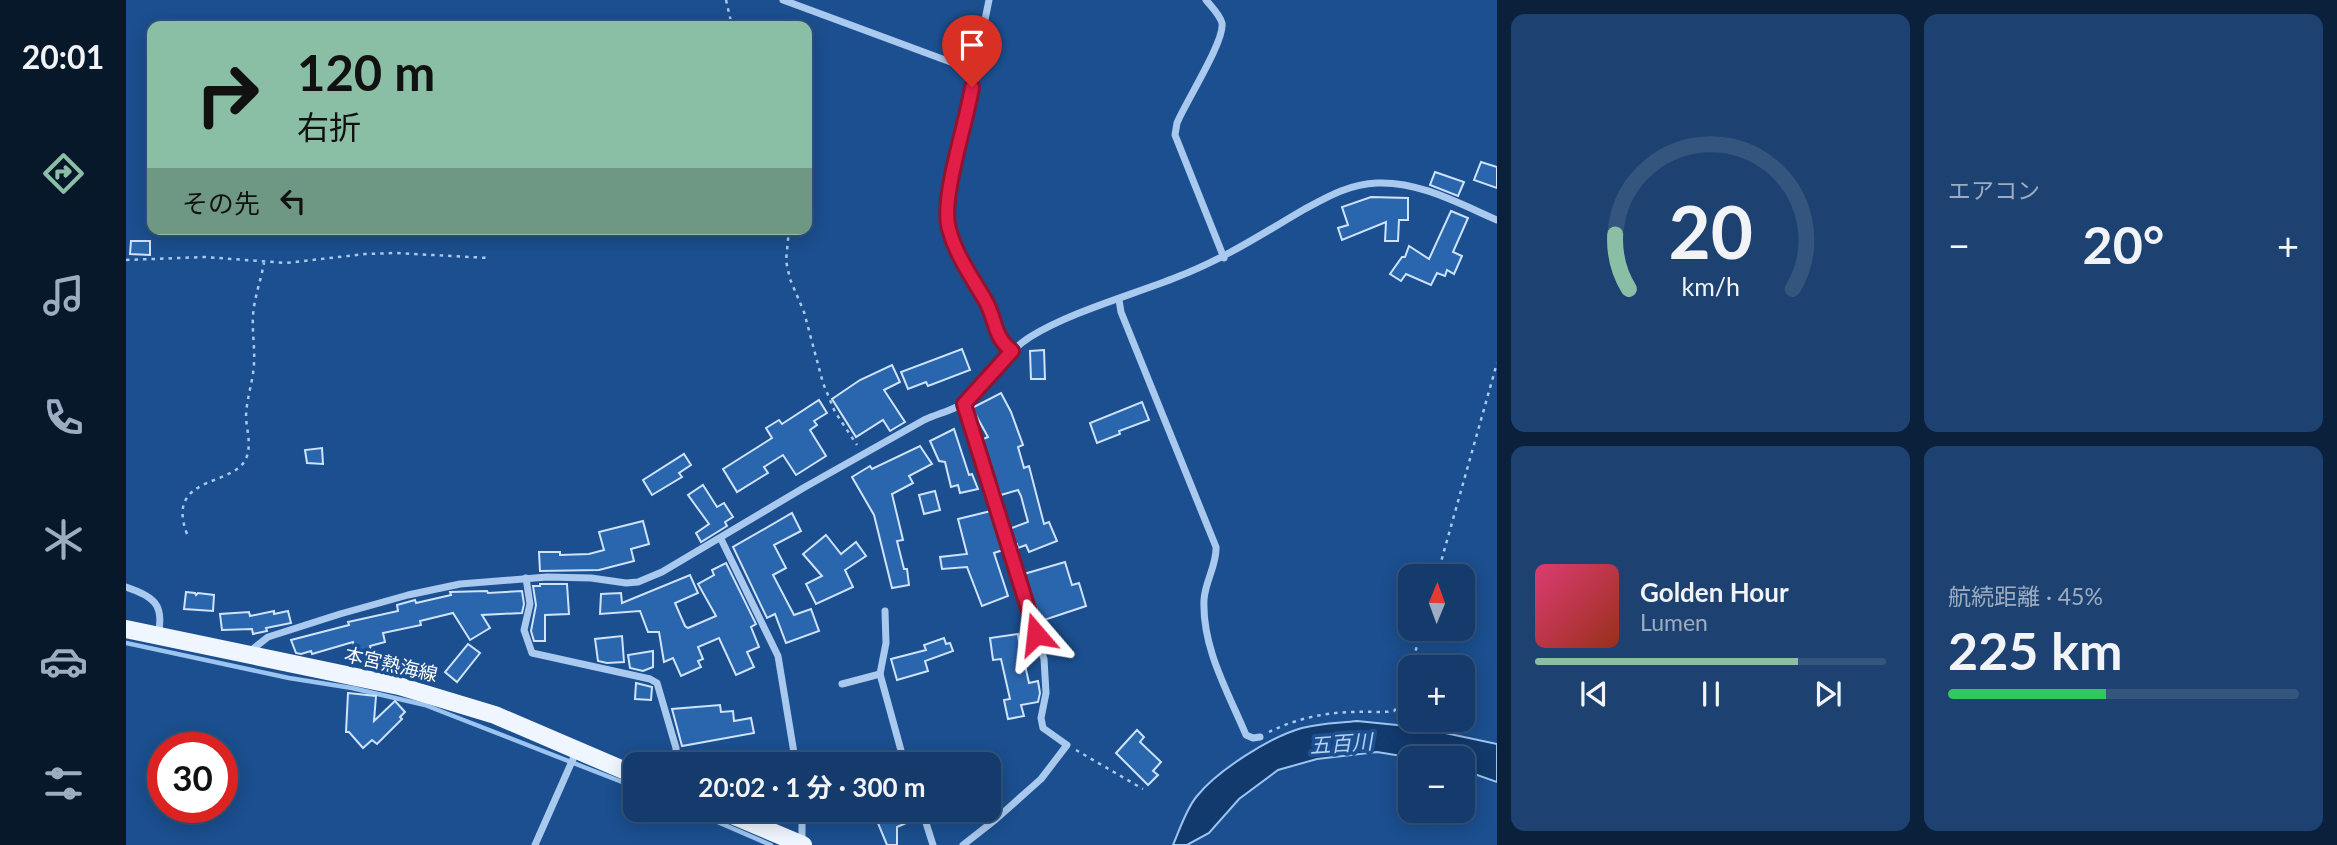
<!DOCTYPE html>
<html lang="ja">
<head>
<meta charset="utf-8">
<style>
  :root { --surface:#143b6b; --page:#1d4271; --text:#f1f3f6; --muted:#9dadc1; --line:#33557e; --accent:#8abfa5 }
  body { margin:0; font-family:Lato,"Noto Sans JP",sans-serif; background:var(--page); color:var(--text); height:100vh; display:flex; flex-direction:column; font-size:26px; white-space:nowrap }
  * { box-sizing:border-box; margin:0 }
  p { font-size:23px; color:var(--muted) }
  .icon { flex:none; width:38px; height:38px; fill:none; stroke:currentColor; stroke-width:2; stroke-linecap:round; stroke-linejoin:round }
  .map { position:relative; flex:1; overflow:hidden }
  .panel { display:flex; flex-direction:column; gap:14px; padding:14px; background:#0b203b; width:840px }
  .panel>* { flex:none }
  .hud { position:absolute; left:21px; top:21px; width:665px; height:214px; border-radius:14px; box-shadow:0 4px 18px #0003,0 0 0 2px var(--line); background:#8abfa5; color:#111; overflow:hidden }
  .needle { width:46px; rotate:1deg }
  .tools { position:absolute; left:1272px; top:564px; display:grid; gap:14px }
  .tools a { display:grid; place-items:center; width:77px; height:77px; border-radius:14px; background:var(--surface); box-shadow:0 4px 18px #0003,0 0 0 2px var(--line); font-size:35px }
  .speed { position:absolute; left:21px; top:732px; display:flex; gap:14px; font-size:35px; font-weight:700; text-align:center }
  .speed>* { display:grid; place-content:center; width:91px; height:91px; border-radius:50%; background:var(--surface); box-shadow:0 4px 18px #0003,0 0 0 2px var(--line); line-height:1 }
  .speed .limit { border:10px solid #d22; background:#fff; color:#111 }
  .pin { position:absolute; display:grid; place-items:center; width:60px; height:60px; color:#fff; margin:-72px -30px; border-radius:50% 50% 50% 0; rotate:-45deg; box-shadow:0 0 7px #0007 }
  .pin .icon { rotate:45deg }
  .me { position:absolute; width:77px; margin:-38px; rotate:343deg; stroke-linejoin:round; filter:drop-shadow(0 0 5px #0008) }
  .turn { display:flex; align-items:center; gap:24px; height:147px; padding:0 35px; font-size:32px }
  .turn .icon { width:91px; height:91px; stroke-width:2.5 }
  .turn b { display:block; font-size:49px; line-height:60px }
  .then { display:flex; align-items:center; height:66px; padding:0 35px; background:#0003; gap:14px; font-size:26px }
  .big { font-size:52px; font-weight:700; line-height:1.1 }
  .panel .card { flex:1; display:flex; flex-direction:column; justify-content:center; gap:10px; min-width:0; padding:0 24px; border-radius:14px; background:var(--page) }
  .panel .dial { align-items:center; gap:0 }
  .dial svg { height:182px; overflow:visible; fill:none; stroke:var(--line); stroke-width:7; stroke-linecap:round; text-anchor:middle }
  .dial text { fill:var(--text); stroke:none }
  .song { display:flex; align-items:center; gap:21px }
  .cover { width:84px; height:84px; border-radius:10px; background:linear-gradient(135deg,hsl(340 70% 55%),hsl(10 70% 35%)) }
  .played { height:7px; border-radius:4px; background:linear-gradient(90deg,var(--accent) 75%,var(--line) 75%) }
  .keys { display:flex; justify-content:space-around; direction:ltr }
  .heat { display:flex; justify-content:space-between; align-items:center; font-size:38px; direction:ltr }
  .charge { height:10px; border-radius:5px; background:linear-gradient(90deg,#34c759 45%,var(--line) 0) }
  .panel .tiles { flex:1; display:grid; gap:14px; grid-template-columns:repeat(2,1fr) }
  .trip { position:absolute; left:497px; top:752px; width:378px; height:70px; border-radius:14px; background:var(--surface); box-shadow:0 4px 18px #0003,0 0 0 2px var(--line); font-weight:700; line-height:70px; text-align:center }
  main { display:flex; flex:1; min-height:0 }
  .menu { display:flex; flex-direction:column; width:126px; justify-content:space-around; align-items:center; background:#08182b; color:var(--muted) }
  .menu .icon { width:49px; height:49px }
  .menu .active { color:var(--accent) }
  .menu b { font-size:32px; color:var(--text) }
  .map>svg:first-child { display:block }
  .water { fill:#123a6d; stroke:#9cc4f0; stroke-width:2 }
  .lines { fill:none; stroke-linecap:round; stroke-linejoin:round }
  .stream { stroke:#9cc4f0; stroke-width:4.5 }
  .building { fill:#2a66ad; stroke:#cfe3fa; stroke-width:2 }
  .path { stroke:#a9c9ee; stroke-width:2.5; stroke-dasharray:3.5 5; stroke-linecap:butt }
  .street { stroke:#a9c9ee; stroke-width:7 }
  .primary { stroke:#f0f6ff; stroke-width:18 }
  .route-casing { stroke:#92132f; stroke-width:18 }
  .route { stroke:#e11d48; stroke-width:12 }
  .labels { text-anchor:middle; stroke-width:7; stroke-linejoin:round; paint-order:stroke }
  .street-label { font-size:19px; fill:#fff; stroke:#1b4f8f }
  .water-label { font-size:21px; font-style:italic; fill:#b5d3f5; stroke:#1b4f8f }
</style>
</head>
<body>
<main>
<nav class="menu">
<b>20:01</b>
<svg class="icon active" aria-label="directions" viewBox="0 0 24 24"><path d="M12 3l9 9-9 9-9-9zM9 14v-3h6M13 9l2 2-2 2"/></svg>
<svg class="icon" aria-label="music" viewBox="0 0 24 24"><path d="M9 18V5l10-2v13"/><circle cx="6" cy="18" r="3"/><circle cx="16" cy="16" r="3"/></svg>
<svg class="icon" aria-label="phone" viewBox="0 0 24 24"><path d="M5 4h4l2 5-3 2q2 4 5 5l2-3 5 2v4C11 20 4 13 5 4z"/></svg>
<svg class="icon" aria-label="climate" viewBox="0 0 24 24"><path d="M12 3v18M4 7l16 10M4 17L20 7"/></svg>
<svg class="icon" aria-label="car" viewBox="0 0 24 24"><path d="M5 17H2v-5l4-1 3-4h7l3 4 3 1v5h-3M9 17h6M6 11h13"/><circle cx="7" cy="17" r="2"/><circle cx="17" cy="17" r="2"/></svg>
<svg class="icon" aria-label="filters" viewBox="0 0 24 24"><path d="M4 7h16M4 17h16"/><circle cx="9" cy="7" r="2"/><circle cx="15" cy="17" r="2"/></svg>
</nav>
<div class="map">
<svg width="1371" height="845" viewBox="0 0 1371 845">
  <rect width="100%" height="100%" fill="#1b4f8f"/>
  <path class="water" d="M1231 721 1291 727 1371 744V782L1337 770V758H1288L1251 752 1191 759 1152 770 1113 799 1083 833 1061 845H1047C1054 829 1060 809 1071 796 1092 770 1144 737 1176 728 1194 723 1213 723 1231 721Z"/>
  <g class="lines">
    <g class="stream">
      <polyline points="0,643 163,678 226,688 299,705 509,787"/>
      <polyline points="564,810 645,845"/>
    </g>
  </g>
  <g class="building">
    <polygon points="1355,162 1371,167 1371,188 1348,180"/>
    <polygon points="1309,172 1338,182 1332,196 1304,185"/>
    <polygon points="1245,197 1282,198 1282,220 1273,220 1272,241 1259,241 1260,222 1216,240 1212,228 1222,225 1216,207"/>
    <polygon points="1325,211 1342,218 1327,252 1336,256 1328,274 1321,270 1319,276 1311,273 1305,285 1280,274 1275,281 1264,274 1276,257 1279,257 1283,246 1303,259"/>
    <polygon points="5,241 24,241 24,255 4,254"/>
    <polygon points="836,349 844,370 802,386 800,382 782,389 775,372"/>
    <polygon points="918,350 919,379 905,379 904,351"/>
    <polygon points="766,365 774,382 758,390 779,422 764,431 757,420 730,437 706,399 734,380"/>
    <polygon points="875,393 885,412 897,445 892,447 898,468 903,466 918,524 923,522 931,541 903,552 900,545 892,548 891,544 888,545 883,529 902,522 895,496 892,490 875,495 855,440 862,437 846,408"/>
    <polygon points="693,400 701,413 688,421 691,425 684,430 700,456 670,475 657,455 638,467 642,473 611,492 597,469 646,438 640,428 653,420 656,424"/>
    <polygon points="1016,402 1023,420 993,431 994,434 971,443 964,423"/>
    <polygon points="828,429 843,475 846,474 852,489 834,493 832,485 825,487 819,462 813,461 804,441"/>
    <polygon points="794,446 806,464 783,476 787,483 766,494 777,540 771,541 778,569 781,569 783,585 766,588 748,515 726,477 744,466 746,469"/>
    <polygon points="196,448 197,464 181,463 179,450"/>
    <polygon points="558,454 565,465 553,473 556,477 526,495 517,480"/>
    <polygon points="577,485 591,507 598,503 607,517 599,522 601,526 575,542 570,533 583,524 562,495"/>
    <polygon points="809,491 814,510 798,514 793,495"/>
    <polygon points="865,511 877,550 868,553 882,596 856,606 841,567 816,569 814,557 841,554 832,519"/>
    <polygon points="666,513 675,531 648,545 660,568 647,575 668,615 685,609 693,631 660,643 649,614 641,618 607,547"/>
    <polygon points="517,521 523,544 505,549 508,561 473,570 414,571 413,552 434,552 434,555 463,554 478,550 473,532"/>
    <polygon points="700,535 715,554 730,542 740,556 719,570 727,587 690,604 680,584 696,576 677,554"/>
    <polygon points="939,562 946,585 953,583 960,606 915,621 898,574"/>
    <polygon points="600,563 630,624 625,627 633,647 621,652 628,667 610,675 593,638 572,647 577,659 572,661 575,667 555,676 547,658 538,662 533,632 522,632 514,611 474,614 475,594 495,593 496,603 564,575 572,593 549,603 559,626 562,628 590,616 572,584 588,575 586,570"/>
    <polygon points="414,584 441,584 443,614 419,615 419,641 408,641 405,631 410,605 407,586 414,586"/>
    <polygon points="361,591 362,593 396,591 398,604 396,613 356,615 364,628 344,640 327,613 294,621 295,625 257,633 259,642 244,646 247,659 232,662 227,642 186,654 185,651 175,654 170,653 165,640 223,625 222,622 272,611 271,605 289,600 290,603 325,595 324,592"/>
    <polygon points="60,592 69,593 70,595 72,593 88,595 87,611 58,609"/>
    <polygon points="148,611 148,614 162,611 165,623 140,628 141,631 127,634 126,629 96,630 94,614 123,612 124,616"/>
    <polygon points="892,634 895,657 897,656 903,683 912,681 914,693 912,702 895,705 898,716 882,719 878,700 884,699 875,659 867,660 864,638"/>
    <polygon points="496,636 498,662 481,663 472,661 469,639"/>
    <polygon points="818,638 820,644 824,643 827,651 799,661 802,671 771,680 765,659 800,650 798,645"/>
    <polygon points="342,644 354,653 331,682 319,672"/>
    <polygon points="527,651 527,667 517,671 504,668 502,655"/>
    <polygon points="510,683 526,687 525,700 509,699"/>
    <polygon points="222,693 250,696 248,721 269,701 279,712 274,717 276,719 251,744 246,740 237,748 223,732 220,732"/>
    <polygon points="594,705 595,712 607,711 608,721 625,718 628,733 556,746 546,709"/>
    <polygon points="1011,730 1018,737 1014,742 1035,762 1027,771 1032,775 1022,785 990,753"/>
    <polygon points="763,810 790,810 792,818 771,827 771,845 761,845 749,816"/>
  </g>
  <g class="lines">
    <g class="path">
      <polyline points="600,0 606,26"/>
      <polyline points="663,229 660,261 664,279 678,312 697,383 709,412 731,445"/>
      <polyline points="0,260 79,257 160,263 239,254 269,253 363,258"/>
      <path d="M61 534C38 473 111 488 121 456 125 443 121 431 120 418 120 400 127 382 128 364 129 348 126 332 127 316 128 298 135 280 138 263"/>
      <polyline points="1311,576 1371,363"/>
      <polyline points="1285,667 1296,628"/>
      <path d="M1143 732C1169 719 1200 712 1229 712 1242 711 1255 713 1268 711L1275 702 1284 669"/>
      <polyline points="950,750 1017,789"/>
    </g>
    <g class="street">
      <polyline points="657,0 849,71"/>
      <polyline points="863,0 826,181 821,219 822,229 833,255 840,270 860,302 869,332 876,343 886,351"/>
      <path d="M1080 0C1085 6 1094 15 1096 23 1099 41 1059 103 1051 123L1049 135 1098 258"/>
      <path d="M993 300 995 312 1090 547C1091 565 1079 581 1078 600 1076 648 1102 692 1120 735L1127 738 1134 737"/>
      <polyline points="595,539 652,656 670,765"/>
      <polyline points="400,578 404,604 398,630 406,653 524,679 531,683 550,748 550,765"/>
      <path d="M0 587C27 596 39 604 32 635"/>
      <polyline points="759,611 760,643 754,674 779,765"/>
      <path d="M123 652 142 637 214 614 282 595 334 584 421 577 465 578 500 583 512 582 536 572 679 487 798 420C815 412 831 410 845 397 866 378 880 352 904 337 944 312 1006 295 1051 277 1096 260 1136 234 1177 210 1201 197 1223 184 1251 183 1293 181 1334 204 1371 220"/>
      <polyline points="716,684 754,674"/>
      <polyline points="676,810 676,844"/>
      <polyline points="796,810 807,845"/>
      <polyline points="409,845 451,750"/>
      <polyline points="837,845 869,820 915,779 941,745 917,728 915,718 920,693 918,659 837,404"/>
    </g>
    <g class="primary">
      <polyline points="0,629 273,686 369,715 509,775"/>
      <polyline points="594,810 677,845"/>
    </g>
  </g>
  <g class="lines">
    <g class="route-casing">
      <path id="route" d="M846 87C841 122 814 199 823 229 830 256 846 277 859 300 871 320 866 335 886 351L838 404 910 634"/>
    </g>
    <use href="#route" class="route"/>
  </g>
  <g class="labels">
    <g class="street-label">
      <text transform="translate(265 664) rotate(13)" y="7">本宮熱海線</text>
    </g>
    <g class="water-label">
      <text transform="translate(1215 744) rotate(-4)" y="7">五百川</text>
    </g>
  </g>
</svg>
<div class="tools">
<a><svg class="needle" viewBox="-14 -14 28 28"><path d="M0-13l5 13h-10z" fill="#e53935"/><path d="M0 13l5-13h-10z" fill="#9dadc1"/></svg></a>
<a>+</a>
<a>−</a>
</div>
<div class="speed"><div class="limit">30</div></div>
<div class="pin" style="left:846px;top:87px;background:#d93025"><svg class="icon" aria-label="arrive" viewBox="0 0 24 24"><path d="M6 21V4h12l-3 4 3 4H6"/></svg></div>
<svg class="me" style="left:910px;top:634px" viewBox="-20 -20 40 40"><path d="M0-17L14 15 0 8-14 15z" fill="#e11d48" stroke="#fff" stroke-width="4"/></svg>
<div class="trip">20:02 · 1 分 · 300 m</div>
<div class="hud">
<div class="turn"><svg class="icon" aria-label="right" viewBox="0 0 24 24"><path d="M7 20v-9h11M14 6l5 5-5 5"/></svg><div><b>120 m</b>右折</div></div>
<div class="then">その先<svg class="icon" aria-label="left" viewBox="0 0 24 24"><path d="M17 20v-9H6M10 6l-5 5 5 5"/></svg></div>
</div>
</div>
<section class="panel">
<div class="tiles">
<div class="card dial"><svg viewBox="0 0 100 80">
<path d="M14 69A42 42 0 1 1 86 69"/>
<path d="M14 69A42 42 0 0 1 8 45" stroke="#8abfa5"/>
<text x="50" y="56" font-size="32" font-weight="700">20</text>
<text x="50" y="72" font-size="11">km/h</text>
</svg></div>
<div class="card"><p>エアコン</p>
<div class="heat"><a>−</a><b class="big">20°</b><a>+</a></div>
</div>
<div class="card">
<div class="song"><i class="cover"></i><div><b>Golden Hour</b><p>Lumen</p></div></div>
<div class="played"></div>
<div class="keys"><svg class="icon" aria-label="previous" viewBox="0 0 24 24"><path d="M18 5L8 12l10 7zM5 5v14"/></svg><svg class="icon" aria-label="pause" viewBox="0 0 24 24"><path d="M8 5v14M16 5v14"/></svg><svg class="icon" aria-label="next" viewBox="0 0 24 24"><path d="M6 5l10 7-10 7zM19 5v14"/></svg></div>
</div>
<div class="card"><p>航続距離 · 45%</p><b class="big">225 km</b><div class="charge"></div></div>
</div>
</section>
</main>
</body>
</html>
